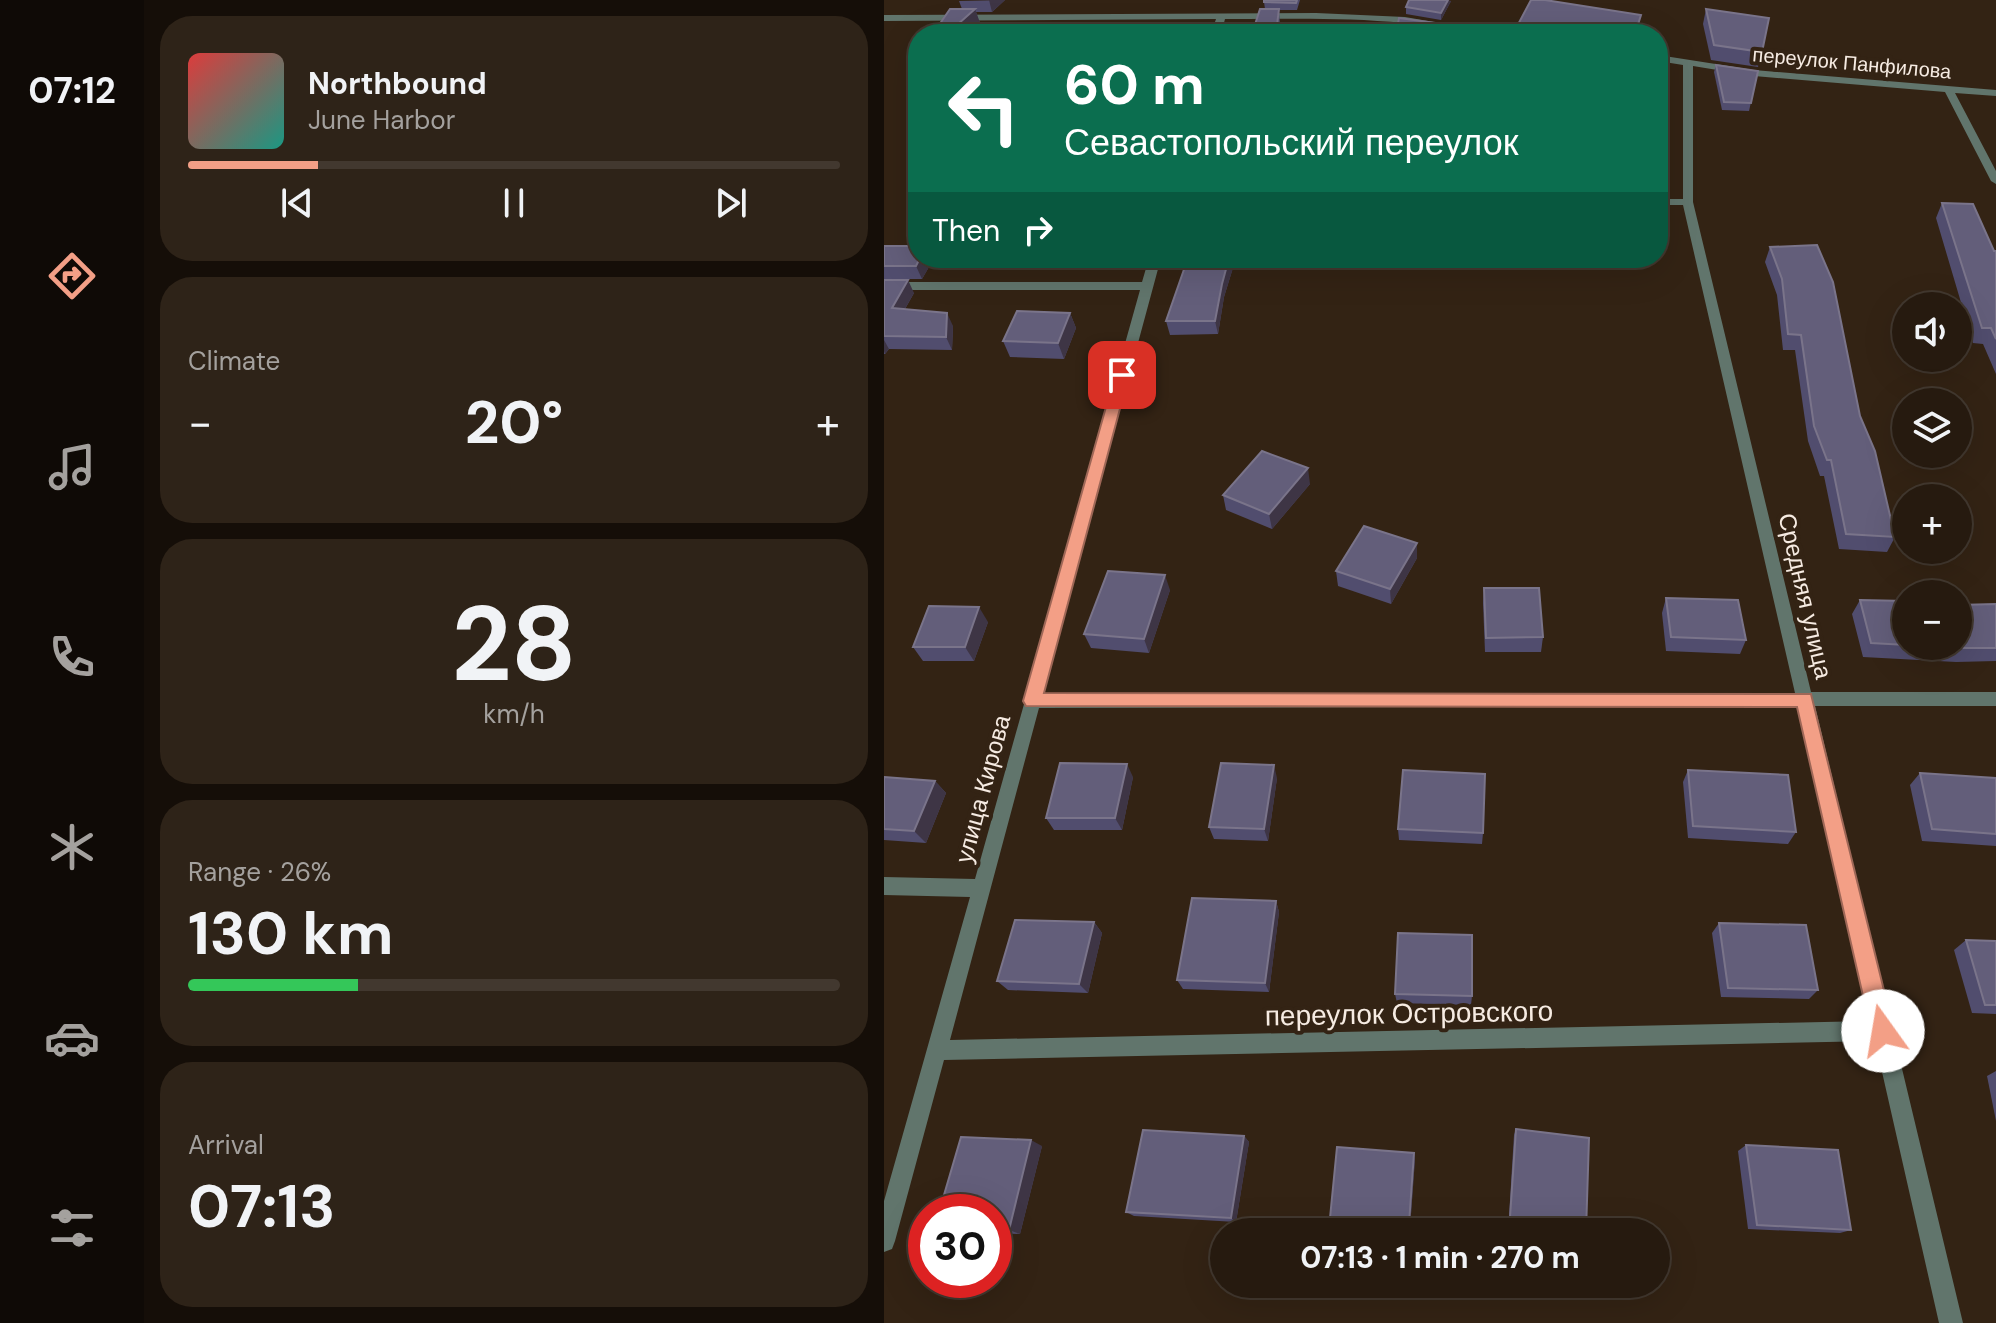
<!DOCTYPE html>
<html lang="en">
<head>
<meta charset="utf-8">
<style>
  :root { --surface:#261a0f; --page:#2e2318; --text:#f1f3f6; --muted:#a4a19e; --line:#42382f; --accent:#f39f86 }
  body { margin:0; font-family:"DM Sans",sans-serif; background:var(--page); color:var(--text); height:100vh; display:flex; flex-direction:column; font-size:30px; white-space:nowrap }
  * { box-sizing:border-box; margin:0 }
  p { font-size:26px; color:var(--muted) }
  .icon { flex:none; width:44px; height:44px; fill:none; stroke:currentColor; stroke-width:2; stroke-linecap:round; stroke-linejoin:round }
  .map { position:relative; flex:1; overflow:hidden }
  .panel { display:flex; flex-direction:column; gap:16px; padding:16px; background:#150e08; width:740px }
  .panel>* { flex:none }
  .banner { position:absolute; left:24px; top:24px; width:760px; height:244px; border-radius:32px; box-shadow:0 8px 32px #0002,0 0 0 2px var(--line); background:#0b6e4f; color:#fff; overflow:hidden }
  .buttons { position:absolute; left:1008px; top:292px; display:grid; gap:16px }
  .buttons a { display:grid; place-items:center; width:80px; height:80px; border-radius:50%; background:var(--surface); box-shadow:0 8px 32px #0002,0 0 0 2px var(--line); font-size:40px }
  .speed { position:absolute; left:24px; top:1194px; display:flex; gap:16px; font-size:40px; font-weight:700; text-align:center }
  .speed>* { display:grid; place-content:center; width:104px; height:104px; border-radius:50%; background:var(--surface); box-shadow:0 8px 32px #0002,0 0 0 2px var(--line); line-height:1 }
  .speed .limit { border:12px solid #d22; background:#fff; color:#111 }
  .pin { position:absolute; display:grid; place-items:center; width:68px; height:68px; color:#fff; margin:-34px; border-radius:16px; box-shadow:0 4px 12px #0006 }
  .me { position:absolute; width:88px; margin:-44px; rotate:347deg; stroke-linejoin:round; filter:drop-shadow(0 0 6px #0008) }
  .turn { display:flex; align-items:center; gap:28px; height:168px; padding:0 24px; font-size:36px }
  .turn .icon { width:104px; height:104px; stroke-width:2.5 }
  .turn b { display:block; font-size:56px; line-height:68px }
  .then { display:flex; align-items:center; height:76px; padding:0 24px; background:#0003; gap:16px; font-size:30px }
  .big { font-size:60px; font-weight:700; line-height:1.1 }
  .panel .tile { flex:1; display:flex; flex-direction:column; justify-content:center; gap:12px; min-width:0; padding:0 28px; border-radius:32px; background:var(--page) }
  .panel .dial { align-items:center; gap:0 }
  .dial b { font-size:104px; line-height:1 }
  .song { display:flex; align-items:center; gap:24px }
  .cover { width:96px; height:96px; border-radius:12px; background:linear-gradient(135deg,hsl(0 70% 55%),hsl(170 70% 35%)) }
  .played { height:8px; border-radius:4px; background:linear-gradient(90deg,var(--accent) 20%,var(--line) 20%) }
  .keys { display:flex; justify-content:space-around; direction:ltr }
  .heat { display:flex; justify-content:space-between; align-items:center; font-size:44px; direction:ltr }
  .charge { height:12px; border-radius:6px; background:linear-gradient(90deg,#34c759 26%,var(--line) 0) }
  .trip { position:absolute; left:326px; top:1218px; width:460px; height:80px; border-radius:40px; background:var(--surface); box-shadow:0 8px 32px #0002,0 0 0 2px var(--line); font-weight:700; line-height:80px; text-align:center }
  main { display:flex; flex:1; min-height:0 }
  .tab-bar { display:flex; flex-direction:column; width:144px; justify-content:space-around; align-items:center; background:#0f0a06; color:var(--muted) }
  .tab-bar .icon { width:56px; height:56px }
  .tab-bar .on { color:var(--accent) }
  .tab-bar b { font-size:36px; color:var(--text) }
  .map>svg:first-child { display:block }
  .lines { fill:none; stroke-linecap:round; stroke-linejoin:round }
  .minor { fill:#61756c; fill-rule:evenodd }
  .wall { fill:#514d6e }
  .shaded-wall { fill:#3e3545 }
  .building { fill:#635e7a; stroke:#7a748a; stroke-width:2 }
  .route { fill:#f39f86; stroke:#9e6757; stroke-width:2 }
  .labels { text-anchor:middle; stroke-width:8; stroke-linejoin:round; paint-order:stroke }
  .far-street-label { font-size:20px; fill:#f6ebe2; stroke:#332314 }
  .street-label { font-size:24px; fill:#f6ebe2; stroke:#332314 }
  .near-street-label { font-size:28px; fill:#f6ebe2; stroke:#332314 }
</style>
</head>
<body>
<main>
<nav class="tab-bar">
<b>07:12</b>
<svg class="icon on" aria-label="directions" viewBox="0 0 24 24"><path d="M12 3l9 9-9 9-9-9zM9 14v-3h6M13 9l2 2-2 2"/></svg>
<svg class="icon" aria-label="music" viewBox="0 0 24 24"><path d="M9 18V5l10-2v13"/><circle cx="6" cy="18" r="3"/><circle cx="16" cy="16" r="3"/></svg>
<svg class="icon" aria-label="phone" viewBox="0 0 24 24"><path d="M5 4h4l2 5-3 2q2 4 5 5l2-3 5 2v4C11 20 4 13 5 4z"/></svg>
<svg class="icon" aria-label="climate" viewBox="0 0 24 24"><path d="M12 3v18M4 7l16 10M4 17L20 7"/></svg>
<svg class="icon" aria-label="car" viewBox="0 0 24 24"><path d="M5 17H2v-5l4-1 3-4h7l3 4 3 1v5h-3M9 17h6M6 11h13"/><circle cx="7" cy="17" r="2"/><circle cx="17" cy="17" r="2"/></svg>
<svg class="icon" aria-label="filters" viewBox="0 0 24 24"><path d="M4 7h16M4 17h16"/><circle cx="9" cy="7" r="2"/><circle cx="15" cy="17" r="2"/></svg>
</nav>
<section class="panel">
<div class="tile">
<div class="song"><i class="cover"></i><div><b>Northbound</b><p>June Harbor</p></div></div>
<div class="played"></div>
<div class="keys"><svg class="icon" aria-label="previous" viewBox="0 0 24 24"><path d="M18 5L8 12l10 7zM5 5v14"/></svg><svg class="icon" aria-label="pause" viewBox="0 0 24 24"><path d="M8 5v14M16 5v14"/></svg><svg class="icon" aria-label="next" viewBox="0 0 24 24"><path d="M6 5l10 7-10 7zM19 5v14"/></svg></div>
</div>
<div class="tile"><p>Climate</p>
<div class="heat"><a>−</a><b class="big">20°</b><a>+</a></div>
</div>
<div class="tile dial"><b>28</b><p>km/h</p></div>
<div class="tile"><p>Range · 26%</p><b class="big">130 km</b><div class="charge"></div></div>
<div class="tile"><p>Arrival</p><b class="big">07:13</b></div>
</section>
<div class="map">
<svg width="1112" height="1323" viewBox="0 0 1112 1323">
  <rect width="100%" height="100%" fill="#332314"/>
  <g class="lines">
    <g class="minor">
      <path d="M432 13 521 17 619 34C585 34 553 26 520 23 461 17 400 19 341 19L337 34H327L332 19 0 21V15Z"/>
      <path d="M774 55 870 70 1112 90V96L1071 93 1112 171V184L1107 181 1061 92 870 76 809 66V202L927 692H1112V706H931L1079 1323H1055L991 1041 60 1060 11 1241 8 1249 0 1252V1201L86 897 0 895V877L91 879 256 290H0V282H258L265 258H277L159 694 911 693 799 205H774V199H799V65L774 61ZM914 706 986 1021 66 1040 155 708Z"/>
    </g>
  </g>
  <g class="wall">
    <polygon points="121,0 108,12 92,12 96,23 84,34 58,34 55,25 78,9 75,1"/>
    <polygon points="416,0 413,10 395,10 396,25 381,9 380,2"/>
    <polygon points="567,1 557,20 522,14 522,7"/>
    <polygon points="822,9 885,18 874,67 827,60 819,24"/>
    <polygon points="832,65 874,71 865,111 838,110 830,72"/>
    <polygon points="1058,203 1110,251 1112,251 1112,374 1099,344 1089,343 1052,218"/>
    <polygon points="0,246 34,258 48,258 49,260 38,279 0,279"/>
    <polygon points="886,247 976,416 1011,537 1003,552 955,549 940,476 936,476 924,441 911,350 899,350 893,295 881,262"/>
    <polygon points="164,258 217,258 214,265 167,265"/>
    <polygon points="304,258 352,258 340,297 334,334 286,335 282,321"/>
    <rect x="656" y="258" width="42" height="2"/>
    <polygon points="0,280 30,293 21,309 69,326 68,350 5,349 1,354 0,354"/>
    <polygon points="186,313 192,328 180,359 126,357 119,341"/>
    <polygon points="426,484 388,529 342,510 339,495"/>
    <polygon points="533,558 507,604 454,586 452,571"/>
    <polygon points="600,588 659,637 657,652 601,652 599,603"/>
    <polygon points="286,590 265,653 207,648 200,634"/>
    <polygon points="782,598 862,640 856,654 782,651 778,613"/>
    <polygon points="976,600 1022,601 1022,646 1074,646 1112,604 1112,661 1072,662 979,657 968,614"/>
    <polygon points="104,622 90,661 39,661 29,647"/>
    <polygon points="804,770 912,832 904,844 804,838 799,782"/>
    <polygon points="1036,773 1112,778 1112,846 1038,841 1026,785"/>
    <polygon points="0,777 51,781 62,793 42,843 0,840"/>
    <polygon points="249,777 238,830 170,830 162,818"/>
    <polygon points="393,778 384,841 330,839 325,827"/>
    <polygon points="514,829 599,833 598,844 515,840"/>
    <polygon points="392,901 395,912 385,992 299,989 293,980"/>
    <polygon points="210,922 218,933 204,993 124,990 113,981"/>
    <polygon points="835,923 934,990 925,999 837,997 828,933"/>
    <polygon points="1082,940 1112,941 1112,1014 1088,1013 1070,950"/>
    <polygon points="511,994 588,996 587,1005 513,1003"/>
    <polygon points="1112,1071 1112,1121 1103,1076"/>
    <polygon points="632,1129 702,1232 624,1232 630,1135"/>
    <polygon points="360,1136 365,1142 352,1222 250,1216 242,1212"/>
    <polygon points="862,1145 967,1230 956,1233 864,1229 854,1151"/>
    <polygon points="158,1146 136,1234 110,1233 110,1212"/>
    <polygon points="531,1159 526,1228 449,1222 446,1218"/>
  </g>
  <g class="shaded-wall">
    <polygon points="105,0 121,0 108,12"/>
    <polygon points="564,0 567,1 557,20 557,13"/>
    <polygon points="91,9 96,23 84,34 65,34"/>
    <polygon points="552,23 552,30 550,34 546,34"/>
    <polygon points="36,258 48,258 49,260 38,279 32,266"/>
    <polygon points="345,258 352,258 340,297 334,334 331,321 338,284"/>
    <polygon points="24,280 30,293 14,321 8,308"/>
    <polygon points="63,313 69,326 68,350 62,337"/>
    <polygon points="186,313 192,328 180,359 174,343"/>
    <polygon points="0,340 5,349 1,354 0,351"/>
    <polygon points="424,468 426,484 388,529 385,514"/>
    <polygon points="533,543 533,558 507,604 506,589"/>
    <polygon points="281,575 286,590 265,653 260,639"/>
    <polygon points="95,607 104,622 90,661 81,647"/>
    <polygon points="243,764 249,777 238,830 231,818"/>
    <polygon points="390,765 393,778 384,841 380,829"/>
    <polygon points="51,781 62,793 42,843 30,831"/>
    <polygon points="392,901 395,912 385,992 381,983"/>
    <polygon points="210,922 218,933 204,993 195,984"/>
    <polygon points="360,1136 365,1142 352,1222 347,1218"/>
    <polygon points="147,1140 158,1146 136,1234 125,1230"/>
    <polygon points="530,1153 531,1159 526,1228 525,1224"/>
  </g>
  <g class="building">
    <polygon points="380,0 413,0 412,3 380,2"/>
    <polygon points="525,0 564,0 557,13 522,7"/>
    <polygon points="647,0 661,0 757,15 751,34 629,34"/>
    <polygon points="66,9 91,9 64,33 55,25"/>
    <polygon points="376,9 395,9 393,25 402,25 402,34 368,34"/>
    <polygon points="822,9 885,18 878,52 830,45"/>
    <polygon points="515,18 552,23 546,34 512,34"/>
    <polygon points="832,65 874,71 867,103 840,102"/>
    <polygon points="1058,203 1089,204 1110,251 1112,251 1112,339 1107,328 1098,328"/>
    <polygon points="933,245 949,282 976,416 991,451 1011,537 962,534 947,460 943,460 930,426 917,335 904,334 898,279 886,247"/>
    <polygon points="0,246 34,246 34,258 36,258 32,266 0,266"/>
    <polygon points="304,258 345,258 338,284 331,321 282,321"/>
    <polygon points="0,280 24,280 8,308 63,313 62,337 0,336"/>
    <polygon points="133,311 186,313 174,343 119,341"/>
    <polygon points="378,451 424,468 385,514 339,495"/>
    <polygon points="480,526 533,543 506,589 452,571"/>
    <polygon points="224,571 281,575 260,639 200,634"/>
    <polygon points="600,588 655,588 659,637 602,638"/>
    <polygon points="782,598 854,600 862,640 787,637"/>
    <polygon points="976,600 1022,601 1022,645 987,643"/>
    <polygon points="1112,604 1112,648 1082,648 1039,646 1074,646 1074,605"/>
    <polygon points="45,606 95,607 81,647 29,647"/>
    <polygon points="176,763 243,764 231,818 162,818"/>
    <polygon points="337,763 390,765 380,829 325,827"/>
    <polygon points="519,770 601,774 599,833 514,829"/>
    <polygon points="804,770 904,775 912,832 809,826"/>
    <polygon points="1036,773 1112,778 1112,834 1048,829"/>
    <polygon points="0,777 51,781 30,831 0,829"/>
    <polygon points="308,898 392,901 381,983 293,980"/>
    <polygon points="131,920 210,922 195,984 113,981"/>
    <polygon points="835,923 922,925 934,990 844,988"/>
    <polygon points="514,933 588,935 588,996 511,994"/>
    <polygon points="1082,940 1112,941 1112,1005 1101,1005"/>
    <polygon points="632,1129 705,1138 702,1232 625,1232"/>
    <polygon points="259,1130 360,1136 347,1218 242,1212"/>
    <polygon points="77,1137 147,1140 125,1230 110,1230 110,1212 55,1212"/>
    <polygon points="862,1145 954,1150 967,1230 873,1225"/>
    <polygon points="453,1147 530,1153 525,1224 446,1218"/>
  </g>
  <polygon class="route" points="238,370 245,375 160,693 927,694 1010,1031 1007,1039 999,1043 991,1039 987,1031 913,707 142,706 139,701 231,375"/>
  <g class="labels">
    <g class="far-street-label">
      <text transform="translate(968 63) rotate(5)" y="7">переулок Панфилова</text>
    </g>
    <g class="street-label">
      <text transform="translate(921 596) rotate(77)" y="8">Средняя улица</text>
      <text transform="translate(99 789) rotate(-75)" y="8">улица Кирова</text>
    </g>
    <g class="near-street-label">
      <text transform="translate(525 1013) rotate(-1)" y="10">переулок Островского</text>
    </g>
  </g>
</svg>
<div class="buttons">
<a><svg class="icon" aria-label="sound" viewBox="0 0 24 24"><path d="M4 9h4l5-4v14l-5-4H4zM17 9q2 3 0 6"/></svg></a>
<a><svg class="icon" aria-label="layers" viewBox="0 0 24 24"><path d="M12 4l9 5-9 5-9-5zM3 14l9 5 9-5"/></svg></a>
<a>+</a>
<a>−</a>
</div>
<div class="speed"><div class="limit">30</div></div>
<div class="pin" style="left:238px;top:375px;background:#d93025"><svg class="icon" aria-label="arrive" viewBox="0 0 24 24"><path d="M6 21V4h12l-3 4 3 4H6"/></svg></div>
<svg class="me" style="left:999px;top:1031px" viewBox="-20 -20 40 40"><circle r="19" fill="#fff"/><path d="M0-13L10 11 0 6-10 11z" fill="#f39f86"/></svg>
<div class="trip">07:13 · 1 min · 270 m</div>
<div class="banner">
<div class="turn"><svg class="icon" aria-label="left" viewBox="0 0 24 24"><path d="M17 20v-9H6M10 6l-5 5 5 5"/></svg><div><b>60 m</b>Севастопольский переулок</div></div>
<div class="then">Then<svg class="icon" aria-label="right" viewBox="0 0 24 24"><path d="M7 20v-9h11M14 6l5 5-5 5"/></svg></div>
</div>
</div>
</main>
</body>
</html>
